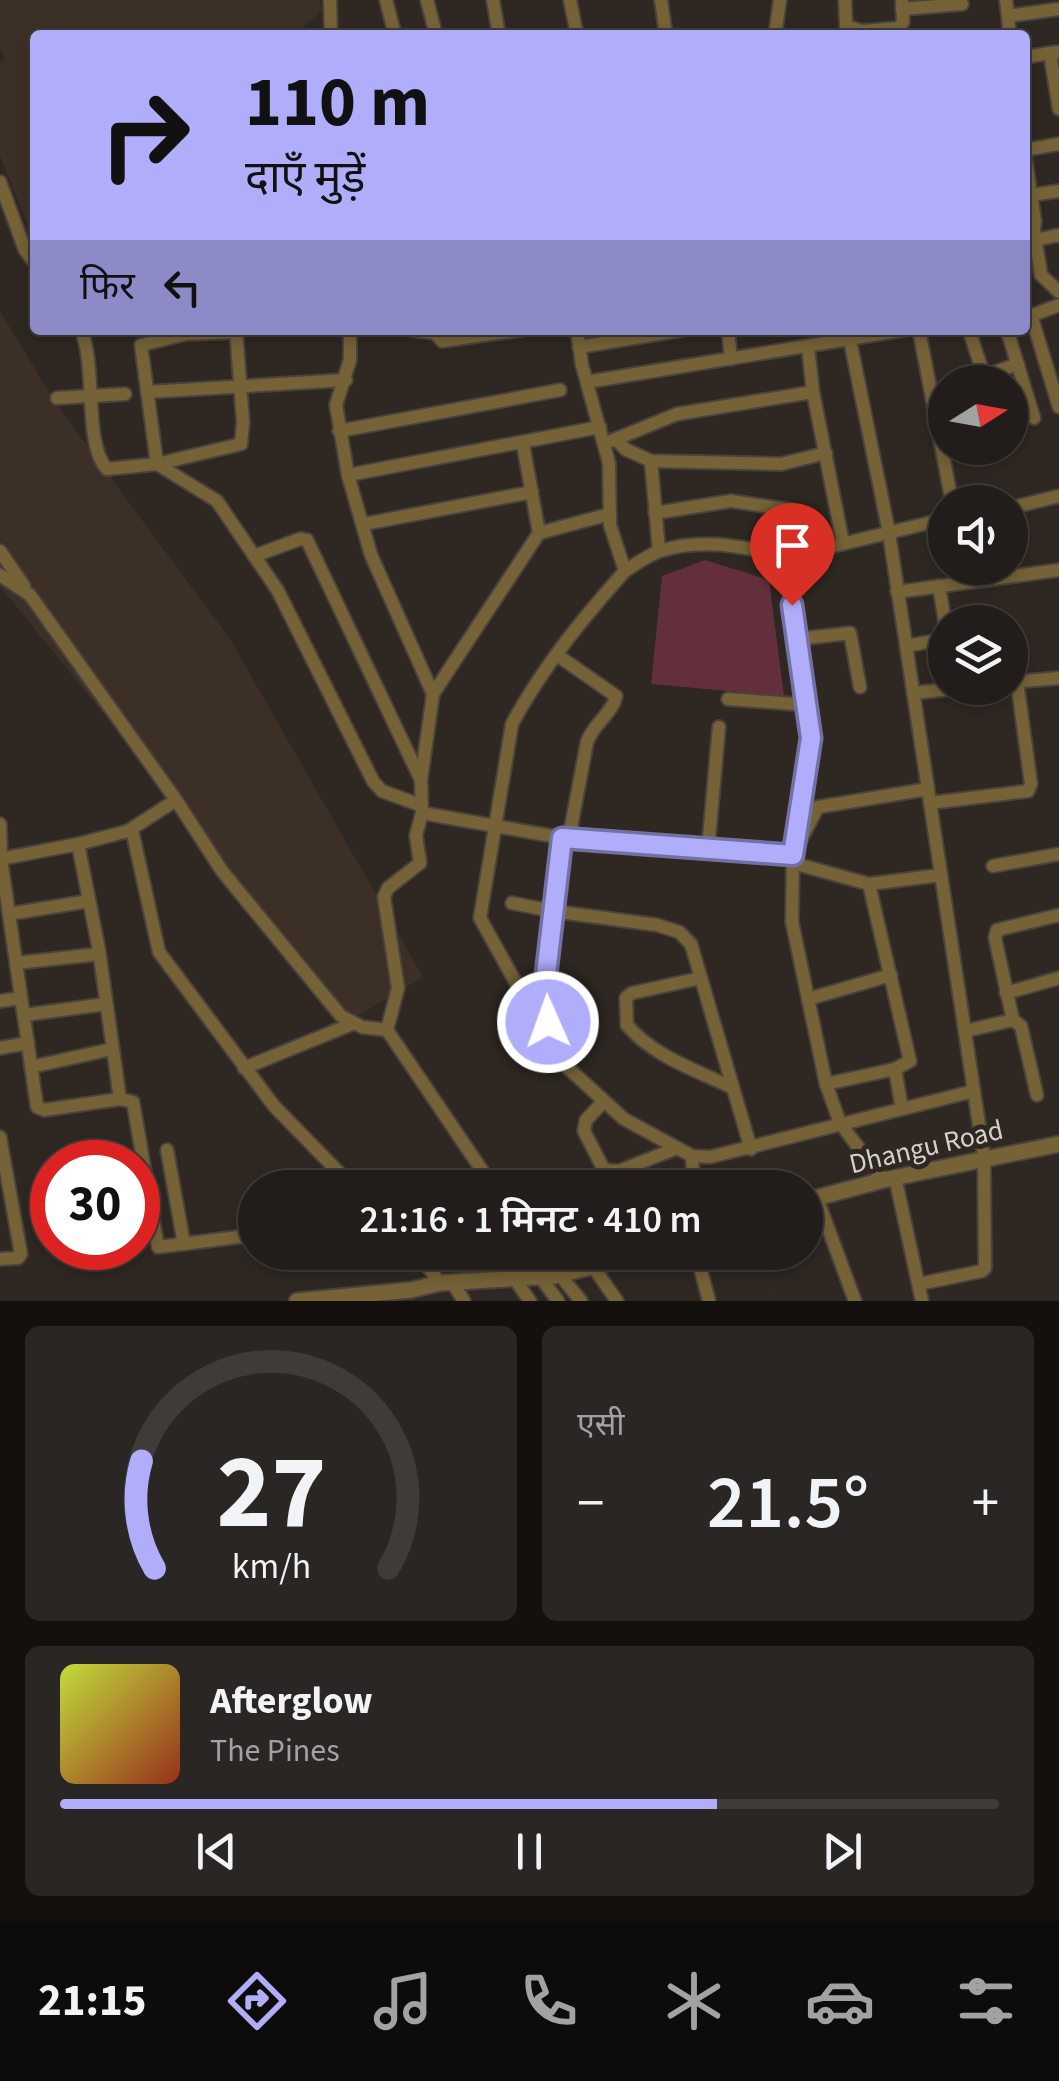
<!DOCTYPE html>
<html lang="hi">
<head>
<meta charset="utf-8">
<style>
  :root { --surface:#221d1a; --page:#2a2623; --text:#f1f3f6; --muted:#a2a2a2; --line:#3f3b39; --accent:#b0aefa }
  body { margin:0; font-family:"Source Sans 3","Noto Sans Devanagari",sans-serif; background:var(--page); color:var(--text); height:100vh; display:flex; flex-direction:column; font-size:38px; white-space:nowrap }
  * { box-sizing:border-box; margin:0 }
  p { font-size:32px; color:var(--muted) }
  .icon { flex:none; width:55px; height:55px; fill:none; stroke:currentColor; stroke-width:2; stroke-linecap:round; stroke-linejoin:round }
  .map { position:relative; height:1301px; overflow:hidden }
  .side { display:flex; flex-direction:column; gap:25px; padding:25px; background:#13100e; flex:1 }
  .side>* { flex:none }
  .hud { position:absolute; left:30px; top:30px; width:1000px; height:305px; border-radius:10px; box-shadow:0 5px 15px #0003,0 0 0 2px var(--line); background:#b0aefa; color:#111; overflow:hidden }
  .needle { width:65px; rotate:79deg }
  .fabs { position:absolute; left:928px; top:365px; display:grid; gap:20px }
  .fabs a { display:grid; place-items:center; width:100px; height:100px; border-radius:50%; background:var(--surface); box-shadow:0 5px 15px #0003,0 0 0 2px var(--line); font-size:50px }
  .speed { position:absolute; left:30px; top:1140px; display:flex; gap:20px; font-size:50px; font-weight:700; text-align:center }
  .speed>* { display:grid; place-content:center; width:130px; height:130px; border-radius:50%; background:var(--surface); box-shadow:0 5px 15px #0003,0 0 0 2px var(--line); line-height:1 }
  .speed .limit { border:15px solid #d22; background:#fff; color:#111 }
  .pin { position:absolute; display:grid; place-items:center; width:85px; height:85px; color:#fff; margin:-102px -42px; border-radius:50% 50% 50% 0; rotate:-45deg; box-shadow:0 0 10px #0007 }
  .pin .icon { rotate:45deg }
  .me { position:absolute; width:110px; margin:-55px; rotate:358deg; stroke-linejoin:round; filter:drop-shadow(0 0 8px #0008) }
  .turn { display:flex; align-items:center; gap:35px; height:210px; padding:0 50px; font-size:45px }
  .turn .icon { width:130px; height:130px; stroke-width:2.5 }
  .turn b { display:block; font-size:70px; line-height:85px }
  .then { display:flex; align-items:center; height:95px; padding:0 50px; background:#0003; gap:20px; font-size:38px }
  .big { font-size:75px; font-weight:600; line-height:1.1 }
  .side .tile { flex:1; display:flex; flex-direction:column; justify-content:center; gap:15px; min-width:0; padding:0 35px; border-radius:15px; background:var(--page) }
  .side .dial { align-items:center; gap:0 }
  .dial svg { height:260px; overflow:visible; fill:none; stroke:var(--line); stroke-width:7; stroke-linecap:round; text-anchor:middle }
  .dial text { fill:var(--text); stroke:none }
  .song { display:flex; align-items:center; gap:30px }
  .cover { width:120px; height:120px; border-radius:15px; background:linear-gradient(135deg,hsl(70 70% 55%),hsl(10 70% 35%)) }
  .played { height:10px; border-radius:5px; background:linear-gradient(90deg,var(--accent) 70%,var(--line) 70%) }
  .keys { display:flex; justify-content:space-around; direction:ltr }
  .heat { display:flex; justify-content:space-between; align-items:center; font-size:55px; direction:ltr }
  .side .tiles { flex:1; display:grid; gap:25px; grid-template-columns:1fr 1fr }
  .tile:last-child { grid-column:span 2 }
  .trip { position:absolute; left:238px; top:1170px; width:585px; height:100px; border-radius:50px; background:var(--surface); box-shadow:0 5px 15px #0003,0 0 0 2px var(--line); font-weight:600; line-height:100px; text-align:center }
  .dock { display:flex; height:160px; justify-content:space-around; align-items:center; background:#0e0c0a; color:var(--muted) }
  .dock .icon { width:70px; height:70px }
  .dock .selected { color:var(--accent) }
  .dock b { font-size:45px; color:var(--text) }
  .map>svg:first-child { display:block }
  .built { fill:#3c3026 }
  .green { fill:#642f3c }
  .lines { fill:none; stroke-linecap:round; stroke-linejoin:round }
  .minor-casing { stroke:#49423d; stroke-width:16 }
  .tertiary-casing { stroke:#49423d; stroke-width:19 }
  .minor { stroke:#756237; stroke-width:12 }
  .tertiary { stroke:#756237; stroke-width:15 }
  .route-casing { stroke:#7271a2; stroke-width:25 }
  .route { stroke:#b0aefa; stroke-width:18 }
  .labels { text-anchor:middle; stroke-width:10; stroke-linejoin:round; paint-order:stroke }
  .street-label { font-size:28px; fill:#d5d1cd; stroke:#2e2722 }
</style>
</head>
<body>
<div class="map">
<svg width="1059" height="1301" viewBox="0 0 1059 1301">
  <rect width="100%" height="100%" fill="#2e2722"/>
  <g class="built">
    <polygon points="0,0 320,0 322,10 295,35 35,35 35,242 0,156 0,63 5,59 0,48"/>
    <polygon points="0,311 57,405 230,639 423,977 351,1020 0,586"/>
  </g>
  <polygon class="green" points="705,560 769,580 784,696 651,684 662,576"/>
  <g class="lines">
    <g class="minor-casing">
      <g id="minor">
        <polyline points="330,0 331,35"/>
        <polyline points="386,0 395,35"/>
        <polyline points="427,0 436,35"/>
        <polyline points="493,0 499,35"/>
        <polyline points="570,0 577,35"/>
        <polyline points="661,0 666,35"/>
        <polyline points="845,0 846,26 862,31 899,28 903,22 902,0"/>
        <polyline points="1006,0 1010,35"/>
        <polyline points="902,9 962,4"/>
        <polyline points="1008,16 1059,9"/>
        <polyline points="775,35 780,0"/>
        <polyline points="1050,53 1059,109"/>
        <polyline points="1025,57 1057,52"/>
        <polyline points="1025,150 1059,144"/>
        <polyline points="1025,156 1035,221 1034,229 1025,234"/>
        <polyline points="0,182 25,250 35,263"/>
        <polyline points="1032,195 1059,191"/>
        <polyline points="1034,229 1041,275 1059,292"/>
        <polyline points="1035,240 1059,235"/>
        <polyline points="1031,315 1059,407"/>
        <polyline points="1025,318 1059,305"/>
        <path d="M81 330C97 366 83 443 107 469L157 464 241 444 243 422 236 330"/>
        <polyline points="350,330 350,360 336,405 348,475 371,555 433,694"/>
        <polyline points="412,330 435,333 442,341 521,330"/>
        <path d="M577 330 582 365 609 463 610 525 625 571C636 564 648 555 660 551 704 536 750 549 794 557"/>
        <polyline points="728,330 731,359"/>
        <polyline points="919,330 952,502"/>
        <polyline points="969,330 986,382"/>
        <polyline points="1007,330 1034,418"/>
        <polyline points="237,332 186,334 141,345 157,464 217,501 278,591 373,781 382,791 420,805"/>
        <polyline points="850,340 889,533 984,1157 985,1268 982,1271 919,1284"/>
        <polyline points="579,347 683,330"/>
        <polyline points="808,347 813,392 843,543"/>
        <polyline points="984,376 1018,364"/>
        <polyline points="587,382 904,330"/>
        <polyline points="147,392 346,380"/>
        <polyline points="57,398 125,394"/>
        <polyline points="339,431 560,390"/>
        <polyline points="616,439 625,449 651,461 781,464 826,453"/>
        <polyline points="611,441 677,414 813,392"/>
        <polyline points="523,444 539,533"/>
        <polyline points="651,461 659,551"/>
        <polyline points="348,475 600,427"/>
        <polyline points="1010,508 1059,496"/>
        <polyline points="655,513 731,501 792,510 797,516 807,552"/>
        <polyline points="610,514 539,533 433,694 421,780 422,813 563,838 793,855 792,922 826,1084 840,1123 883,1180"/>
        <polyline points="364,524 532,492"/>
        <polyline points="0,551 24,586"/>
        <polyline points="254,556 300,539 307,540 420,778"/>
        <polyline points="0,575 30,595 176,800 222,871 341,1016 362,1027 387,1030 494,1188"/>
        <polyline points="939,586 945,622"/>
        <polyline points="897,592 1059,570"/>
        <polyline points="798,639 850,633 860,687"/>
        <polyline points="906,646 945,639"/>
        <path d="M557 655 616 696C613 713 593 724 587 742L569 838"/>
        <polyline points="1012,682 1059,678"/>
        <polyline points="913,693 960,688"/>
        <polyline points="728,699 808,705"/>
        <polyline points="930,803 1028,791 1031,784 1017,681"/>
        <polyline points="0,824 1,859 37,1107 44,1110 120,1099"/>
        <polyline points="132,830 159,952 274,1106 354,1188"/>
        <polyline points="563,838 543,1000 552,1044 567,1067 624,1119 692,1156 710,1157 974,1091"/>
        <polyline points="799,843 818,807 928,789"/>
        <polyline points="78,844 128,831 176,800"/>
        <polyline points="708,849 719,727"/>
        <polyline points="793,855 811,738 787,571 794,557 801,554 945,519"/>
        <polyline points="0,859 78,844 99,950 120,1099 133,1102 158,1247 255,1235"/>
        <polyline points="793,863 869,884"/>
        <polyline points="993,866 1059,854"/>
        <polyline points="512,903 552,911 657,925 679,932 691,944 751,1149"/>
        <polyline points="9,914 89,901"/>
        <polyline points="16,963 99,954"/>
        <path d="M701 978 632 993 626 998 627 1025C654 1057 696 1070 733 1088"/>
        <polyline points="1006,993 1059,978"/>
        <polyline points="808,999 891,975"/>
        <path d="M543 1000 516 983 480 918 512 724C542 668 583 618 625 571"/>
        <polyline points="0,1001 21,998"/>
        <polyline points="24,1015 106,1004"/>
        <polyline points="1013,1020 1021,1026 1037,1095"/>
        <polyline points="387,1030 398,988 384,897 388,888 420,863 416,835 422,813"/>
        <polyline points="965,1031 1013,1020 995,938 997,930 1059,915"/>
        <polyline points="0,1048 28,1043"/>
        <polyline points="31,1067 112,1049"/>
        <polyline points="244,1068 352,1024"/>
        <polyline points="895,1069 902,1109"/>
        <polyline points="826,1084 895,1069 910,1061 869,884 941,875"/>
        <polyline points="604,1101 586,1120 584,1131 604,1170 619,1171 677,1148"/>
        <polyline points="0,1137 21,1254 18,1258 0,1259"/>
        <polyline points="167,1150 184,1244"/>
        <polyline points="692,1156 694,1188"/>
        <polyline points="895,1177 922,1301"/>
        <polyline points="817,1198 855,1301"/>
        <polyline points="417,1252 440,1283"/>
        <polyline points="538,1252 554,1276"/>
        <polyline points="696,1252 709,1301"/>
        <polyline points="594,1268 617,1301"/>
        <polyline points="560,1275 581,1301"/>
        <polyline points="514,1278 530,1301"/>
        <polyline points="541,1278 558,1301"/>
        <polyline points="454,1285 464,1301"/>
      </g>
    </g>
    <g class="tertiary-casing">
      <g id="tertiary">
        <polyline points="805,1201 883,1180 1059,1144"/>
        <polyline points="297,1301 411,1290 440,1283 554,1276 653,1252"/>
      </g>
    </g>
    <use href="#minor" class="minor"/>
    <use href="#tertiary" class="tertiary"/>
  </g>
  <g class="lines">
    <g class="route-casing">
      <polyline id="route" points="548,1022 543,1000 562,838 793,855 811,738 792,605"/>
    </g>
    <use href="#route" class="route"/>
  </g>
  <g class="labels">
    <g class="street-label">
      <text transform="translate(926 1146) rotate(-13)" y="10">Dhangu Road</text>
    </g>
  </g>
</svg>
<div class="fabs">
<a><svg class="needle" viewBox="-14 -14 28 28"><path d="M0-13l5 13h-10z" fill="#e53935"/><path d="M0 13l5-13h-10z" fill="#a2a2a2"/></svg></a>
<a><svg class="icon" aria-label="sound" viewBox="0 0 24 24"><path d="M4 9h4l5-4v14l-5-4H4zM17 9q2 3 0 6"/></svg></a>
<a><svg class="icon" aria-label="layers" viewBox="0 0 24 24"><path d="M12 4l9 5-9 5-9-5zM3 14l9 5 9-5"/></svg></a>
</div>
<div class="speed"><div class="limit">30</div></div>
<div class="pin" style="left:792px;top:605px;background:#d93025"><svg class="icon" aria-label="arrive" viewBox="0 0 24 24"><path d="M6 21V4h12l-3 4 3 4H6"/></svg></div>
<svg class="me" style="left:548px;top:1022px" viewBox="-20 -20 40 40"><circle r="17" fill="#b0aefa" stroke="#fff" stroke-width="3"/><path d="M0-11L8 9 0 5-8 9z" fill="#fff"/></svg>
<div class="trip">21:16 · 1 मिनट · 410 m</div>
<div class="hud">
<div class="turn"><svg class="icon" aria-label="right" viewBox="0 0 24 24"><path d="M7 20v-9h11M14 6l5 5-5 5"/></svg><div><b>110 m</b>दाएँ मुड़ें</div></div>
<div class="then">फिर<svg class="icon" aria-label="left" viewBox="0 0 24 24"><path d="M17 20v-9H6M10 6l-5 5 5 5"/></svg></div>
</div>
</div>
<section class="side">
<div class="tiles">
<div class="tile dial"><svg viewBox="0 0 100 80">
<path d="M14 69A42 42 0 1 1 86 69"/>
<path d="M14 69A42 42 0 0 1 10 36" stroke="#b0aefa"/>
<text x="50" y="56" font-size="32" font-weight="700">27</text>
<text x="50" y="72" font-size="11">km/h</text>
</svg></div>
<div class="tile"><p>एसी</p>
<div class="heat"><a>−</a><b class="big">21.5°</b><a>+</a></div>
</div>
<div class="tile">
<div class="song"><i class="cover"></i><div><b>Afterglow</b><p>The Pines</p></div></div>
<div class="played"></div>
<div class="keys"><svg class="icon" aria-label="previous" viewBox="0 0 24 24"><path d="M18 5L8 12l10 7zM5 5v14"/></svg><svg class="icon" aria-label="pause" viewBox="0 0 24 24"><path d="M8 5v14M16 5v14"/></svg><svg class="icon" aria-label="next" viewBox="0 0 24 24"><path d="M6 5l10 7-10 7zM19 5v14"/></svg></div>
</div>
</div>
</section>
<nav class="dock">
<b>21:15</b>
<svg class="icon selected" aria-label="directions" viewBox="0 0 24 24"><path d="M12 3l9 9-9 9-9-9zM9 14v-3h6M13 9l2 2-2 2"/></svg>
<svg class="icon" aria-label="music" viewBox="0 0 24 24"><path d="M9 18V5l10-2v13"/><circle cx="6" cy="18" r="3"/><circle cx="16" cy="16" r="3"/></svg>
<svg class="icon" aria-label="phone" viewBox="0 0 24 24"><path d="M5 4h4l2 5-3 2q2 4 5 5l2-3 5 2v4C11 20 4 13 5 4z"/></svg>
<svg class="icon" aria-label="climate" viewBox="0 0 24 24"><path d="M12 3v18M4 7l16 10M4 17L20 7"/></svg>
<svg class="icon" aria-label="car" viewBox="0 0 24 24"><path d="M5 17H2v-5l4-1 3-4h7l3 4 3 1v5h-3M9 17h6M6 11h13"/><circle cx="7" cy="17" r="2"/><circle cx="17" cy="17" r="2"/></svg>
<svg class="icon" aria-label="filters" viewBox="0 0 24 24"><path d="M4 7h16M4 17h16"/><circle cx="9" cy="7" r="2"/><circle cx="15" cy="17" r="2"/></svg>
</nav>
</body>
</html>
